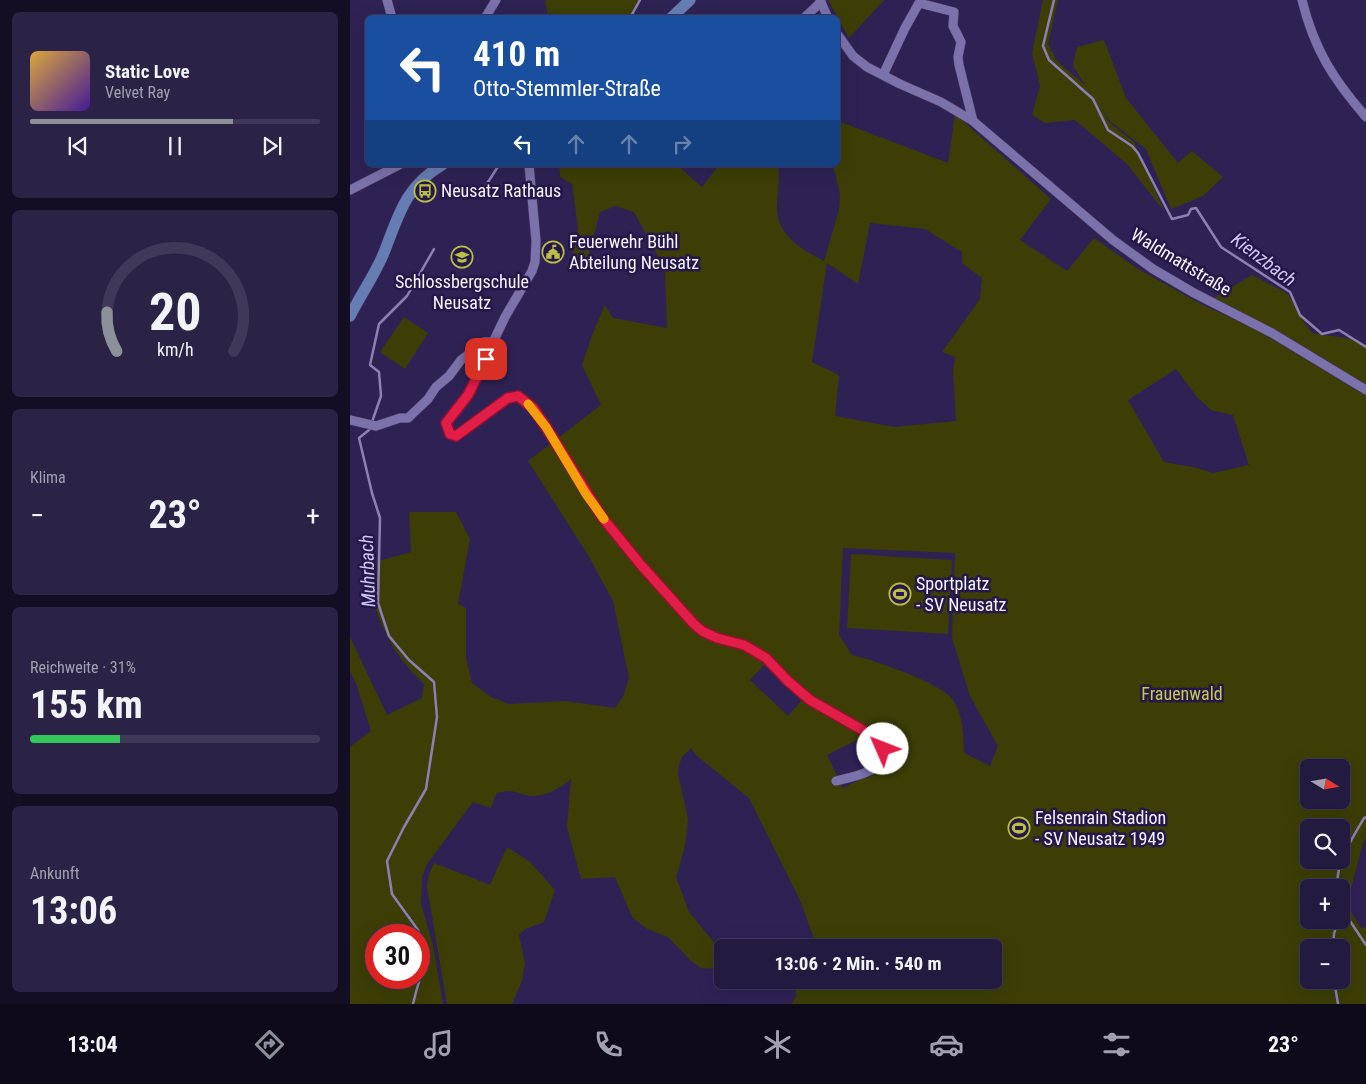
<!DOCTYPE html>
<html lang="de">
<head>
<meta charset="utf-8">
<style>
  :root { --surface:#221a3f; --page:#2a2346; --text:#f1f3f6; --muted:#a2a1b0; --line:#3f3859; --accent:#8c9099 }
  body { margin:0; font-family:"Roboto Condensed",sans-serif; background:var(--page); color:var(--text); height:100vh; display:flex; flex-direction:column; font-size:19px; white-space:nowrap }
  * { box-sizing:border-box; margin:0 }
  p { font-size:16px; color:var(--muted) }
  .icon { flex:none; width:28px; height:28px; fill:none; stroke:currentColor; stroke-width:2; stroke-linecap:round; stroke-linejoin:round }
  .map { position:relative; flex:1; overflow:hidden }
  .sheet { display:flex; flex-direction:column; gap:12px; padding:12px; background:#130e23; width:350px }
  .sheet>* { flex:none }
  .banner { position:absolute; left:15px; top:15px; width:475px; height:152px; border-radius:8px; box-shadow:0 5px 20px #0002,0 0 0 1px var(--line); background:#1a4fa0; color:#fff; overflow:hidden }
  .needle { width:32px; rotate:101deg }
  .buttons { position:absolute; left:950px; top:759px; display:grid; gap:10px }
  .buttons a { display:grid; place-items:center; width:50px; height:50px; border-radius:8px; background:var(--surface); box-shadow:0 5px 20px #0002,0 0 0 1px var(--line); font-size:25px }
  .speed { position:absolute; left:15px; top:924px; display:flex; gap:10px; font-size:25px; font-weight:700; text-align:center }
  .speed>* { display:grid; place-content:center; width:65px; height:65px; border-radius:50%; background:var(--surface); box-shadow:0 5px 20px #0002,0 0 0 1px var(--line); line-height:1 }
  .speed .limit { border:8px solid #d22; background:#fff; color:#111 }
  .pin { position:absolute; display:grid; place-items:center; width:42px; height:42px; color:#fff; margin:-21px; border-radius:10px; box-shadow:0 2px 8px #0006 }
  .me { position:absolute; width:55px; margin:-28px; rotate:314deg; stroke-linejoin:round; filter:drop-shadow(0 0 4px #0008) }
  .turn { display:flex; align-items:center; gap:18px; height:105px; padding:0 25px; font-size:22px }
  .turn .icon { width:65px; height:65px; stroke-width:2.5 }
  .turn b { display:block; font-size:35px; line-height:42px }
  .lanes { display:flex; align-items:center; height:48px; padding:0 25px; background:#0003; justify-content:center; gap:25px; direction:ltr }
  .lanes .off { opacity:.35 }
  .big { font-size:38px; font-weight:700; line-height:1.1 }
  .sheet .tile { flex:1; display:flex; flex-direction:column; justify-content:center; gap:8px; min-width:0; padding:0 18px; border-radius:8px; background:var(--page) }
  .sheet .dial { align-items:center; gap:0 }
  .dial svg { height:130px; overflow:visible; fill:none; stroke:var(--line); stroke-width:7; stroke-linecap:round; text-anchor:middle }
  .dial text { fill:var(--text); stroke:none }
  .song { display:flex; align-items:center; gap:15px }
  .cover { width:60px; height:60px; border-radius:8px; background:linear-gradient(135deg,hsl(40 70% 55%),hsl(260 70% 35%)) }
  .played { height:5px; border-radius:2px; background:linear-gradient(90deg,var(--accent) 70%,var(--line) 70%) }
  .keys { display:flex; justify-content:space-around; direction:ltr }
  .heat { display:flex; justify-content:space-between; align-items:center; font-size:28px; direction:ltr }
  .charge { height:8px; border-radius:4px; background:linear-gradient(90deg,#34c759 31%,var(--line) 0) }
  .trip { position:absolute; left:364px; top:939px; width:288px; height:50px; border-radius:8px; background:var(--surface); box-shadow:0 5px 20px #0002,0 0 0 1px var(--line); font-weight:700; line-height:50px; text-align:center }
  .tab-bar { display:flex; height:80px; justify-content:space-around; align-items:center; background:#0e0a19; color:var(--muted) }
  .tab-bar .icon { width:35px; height:35px }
  .tab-bar .on { color:var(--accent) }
  .tab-bar b { font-size:22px; color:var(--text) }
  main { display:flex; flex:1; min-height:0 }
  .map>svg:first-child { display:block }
  .green { fill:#3c3e05; fill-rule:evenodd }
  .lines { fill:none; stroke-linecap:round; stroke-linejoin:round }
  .stream { stroke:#8c80b5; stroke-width:2.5 }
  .minor-casing { stroke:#493b63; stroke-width:10 }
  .secondary-casing { stroke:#493b63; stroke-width:12 }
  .minor { stroke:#7b71ab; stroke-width:9 }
  .secondary { stroke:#667db3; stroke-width:11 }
  .route-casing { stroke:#92132f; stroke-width:12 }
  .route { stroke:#e11d48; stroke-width:9 }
  .slow { stroke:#f59e0b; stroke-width:9 }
  .labels { text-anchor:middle; stroke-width:5; stroke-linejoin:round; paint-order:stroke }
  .poi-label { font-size:18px; fill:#f5f4fb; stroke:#251749; text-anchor:start }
  .street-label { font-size:18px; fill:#f5f4fb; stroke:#251749 }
  .park-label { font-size:18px; fill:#c4ca50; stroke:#251749 }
  .water-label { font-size:19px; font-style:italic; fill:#cdc8f1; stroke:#251749 }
</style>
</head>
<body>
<main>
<section class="sheet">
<div class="tile">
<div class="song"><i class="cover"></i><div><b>Static Love</b><p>Velvet Ray</p></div></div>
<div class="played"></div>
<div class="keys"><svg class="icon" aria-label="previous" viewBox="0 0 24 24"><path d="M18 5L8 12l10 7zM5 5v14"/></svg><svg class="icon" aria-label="pause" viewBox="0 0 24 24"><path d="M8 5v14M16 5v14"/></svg><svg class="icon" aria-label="next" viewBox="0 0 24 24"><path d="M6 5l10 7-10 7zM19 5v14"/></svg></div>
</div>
<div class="tile dial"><svg viewBox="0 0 100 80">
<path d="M14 69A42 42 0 1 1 86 69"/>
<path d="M14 69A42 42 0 0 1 8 45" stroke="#8c9099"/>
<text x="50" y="56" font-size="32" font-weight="700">20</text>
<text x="50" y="72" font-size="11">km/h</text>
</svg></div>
<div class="tile"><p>Klima</p>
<div class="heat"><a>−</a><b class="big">23°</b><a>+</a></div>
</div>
<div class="tile"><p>Reichweite · 31%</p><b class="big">155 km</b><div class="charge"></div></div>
<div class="tile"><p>Ankunft</p><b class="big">13:06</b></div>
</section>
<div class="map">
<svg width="1016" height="1004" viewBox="0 0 1016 1004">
  <rect width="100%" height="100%" fill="#2e2254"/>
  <g class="green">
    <polygon points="196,0 289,0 283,17 199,18 195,2"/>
    <polygon points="478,0 534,0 499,38"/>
    <polygon points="693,0 708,0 698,44 707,61 735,85 723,66 727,47 754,40 776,98 828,163 842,151 873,177 853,196 821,209 796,149 760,121 750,106 760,123 784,142 814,211 777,164 725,120 695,123 682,115 690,86 682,53"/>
    <path d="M605 114 701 199 670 240 717 271 744 238 788 269 851 304 909 331 1016 396V838L1013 843 997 904 1010 927 1016 928V1004H442L446 996 445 980H642V948L467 947 450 900 399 798 346 755 341 748 332 757 329 765 328 774 338 819 335 846 326 877 339 912 372 952V969L351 968 340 960 318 937 297 929 282 917 265 877 231 879 217 827 221 779C212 787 195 797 181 796 166 794 162 787 146 794L141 808 123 802 77 864 72 877 71 904 83 945 93 1004H0V747L21 731 6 683 0 671V637L37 715 72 698 74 684C67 677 59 669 53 661 36 640 26 612 18 586L26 578 28 561 61 552 59 512H106L120 539 108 604 116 608V658L122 683 141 697 159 704 215 701 265 708 273 697 279 678 263 601 238 555 178 461 251 405 232 365 242 335 255 305 263 318 317 328 315 269 284 212 266 206 250 212 236 265 221 263 228 228 222 184 210 177 209 165H327L352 187 369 165H428C430 179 428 190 427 204 425 234 450 249 474 261L489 210 490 194 483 165H488V121L598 163ZM520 223 575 229 612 252V263L632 278 630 299 592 352 605 357 603 371 606 421 544 427 485 416 489 375 462 362 477 263 508 284ZM826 369 847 397 861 410 883 415 899 465 863 473 847 468 814 462 778 400ZM493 548 605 553 602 638 620 696 648 746 640 766 614 753C613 735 614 716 603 700 592 683 523 660 502 655L489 635ZM414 665 452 700 438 716 400 680ZM507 740 523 773 493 788 477 755ZM959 768H991V800H959ZM959 828H991V860H959ZM959 888H991V920H959ZM26 935H69V978H26ZM959 948H991V980H959Z"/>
    <polygon points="902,275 938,294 954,322 962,333 1009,340 1016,349 1016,387 862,299"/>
    <polygon points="54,317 78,333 55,369 30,352"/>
    <polygon points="501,554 602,560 598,634 497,628"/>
    <polygon points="157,847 180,862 205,890 194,922 175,929 169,935 175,963 172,981 162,1004 97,1004 77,887 79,873 84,863 140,885"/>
  </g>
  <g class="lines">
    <g class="stream">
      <polyline points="704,0 693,46 699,60 743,99 758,130 782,146 788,153 822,219 838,215 841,209 846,208 871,247 940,292 950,315 972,334 989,330 1016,347"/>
      <polyline points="280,18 290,0"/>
      <polyline points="129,196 149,165"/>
      <polyline points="22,422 31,396 29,372 20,365 29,324 57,296 84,249"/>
      <polyline points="21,427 19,430 9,438 22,493 30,518 28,603 39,636 59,660 84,682 87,717 76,789 54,827 37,861 42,894 68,930 77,954 66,992 63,1004"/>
      <path d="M988 888C984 864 1003 838 1014 818L1016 817"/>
      <polyline points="991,903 992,909 1016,945"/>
      <polyline points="983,948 984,934 988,920"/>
      <polyline points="984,980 988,1004"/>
    </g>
    <g class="minor-casing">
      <g id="minor">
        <polyline points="37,0 42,18"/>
        <polyline points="470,0 478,18"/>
        <path d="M952 0C964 49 983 79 1016 117"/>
        <polyline points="135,18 146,0"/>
        <polyline points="454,18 471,2"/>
        <polyline points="488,35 503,56 517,67 550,84 591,102 623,121 763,240 803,269 844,293 922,333 1016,390"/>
        <polyline points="533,75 555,28 569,3 604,12 603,26 611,42 608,57 609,65 623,121"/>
        <path d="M179 165 186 241 185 262 182 271 155 317 118 395 96 423C97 430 99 433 106 436L158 398 168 396 183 408 196 427 252 517 291 565 343 623 352 631 367 638 394 645 416 658 437 681 460 700 528 739C529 742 533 746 533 749 537 772 501 777 486 781"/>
        <polyline points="0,190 49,165"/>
        <polyline points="0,420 26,426 50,418 58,418 78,399 86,387 99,376 111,360 134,342 144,342"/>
      </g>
    </g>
    <g class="secondary-casing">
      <g id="secondary">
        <polyline points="321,18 340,0"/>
        <path d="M0 316C10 296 24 276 33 255 48 218 54 187 92 165"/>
      </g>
    </g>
    <use href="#minor" class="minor"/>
    <use href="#secondary" class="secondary"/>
  </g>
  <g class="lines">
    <g class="route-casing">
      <polyline id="route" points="136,359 118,395 96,423 100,434 106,436 158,398 168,396 183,408 196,427 252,517 291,565 343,623 352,631 367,638 394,645 416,658 438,681 460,700 528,739 533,749"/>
    </g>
    <use href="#route" class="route"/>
    <polyline class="slow" points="178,404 196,427 236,494 254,519"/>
  </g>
  <defs>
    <g id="bus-ring" transform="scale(1.125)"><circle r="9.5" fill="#251749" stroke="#bbc045" stroke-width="1.5"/><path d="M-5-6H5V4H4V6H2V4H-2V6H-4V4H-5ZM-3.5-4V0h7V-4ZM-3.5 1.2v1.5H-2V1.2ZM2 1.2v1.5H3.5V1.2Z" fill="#bbc045"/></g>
    <g id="civic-ring" transform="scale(1.125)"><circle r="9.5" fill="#251749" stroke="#bbc045" stroke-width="1.5"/><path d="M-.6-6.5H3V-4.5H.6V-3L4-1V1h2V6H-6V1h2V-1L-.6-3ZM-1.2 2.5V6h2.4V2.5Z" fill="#bbc045"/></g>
    <g id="school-ring" transform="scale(1.125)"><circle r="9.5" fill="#251749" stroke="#bbc045" stroke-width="1.5"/><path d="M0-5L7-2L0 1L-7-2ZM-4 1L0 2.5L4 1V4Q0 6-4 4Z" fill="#bbc045"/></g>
    <g id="stadium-ring" transform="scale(1.125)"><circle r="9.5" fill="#251749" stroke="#bbc045" stroke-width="1.5"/><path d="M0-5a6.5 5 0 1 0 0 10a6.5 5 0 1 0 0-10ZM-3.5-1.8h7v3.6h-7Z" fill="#bbc045"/></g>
  </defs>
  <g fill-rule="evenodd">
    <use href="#bus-ring" x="75" y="191"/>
    <use href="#civic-ring" x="203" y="252"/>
    <use href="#school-ring" x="112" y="257"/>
    <use href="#stadium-ring" x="550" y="594"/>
    <use href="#stadium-ring" x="669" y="828"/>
  </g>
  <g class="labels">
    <g class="poi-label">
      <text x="91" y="197">Neusatz Rathaus</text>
      <text x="219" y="248">Feuerwehr Bühl<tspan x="219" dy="21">Abteilung Neusatz</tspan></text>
      <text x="112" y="288" text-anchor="middle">Schlossbergschule<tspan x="112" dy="21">Neusatz</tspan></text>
      <text x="566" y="590">Sportplatz<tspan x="566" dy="21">- SV Neusatz</tspan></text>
      <text x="685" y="824">Felsenrain Stadion<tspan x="685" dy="21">- SV Neusatz 1949</tspan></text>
    </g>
    <g class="street-label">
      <text transform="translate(831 262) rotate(31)" y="6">Waldmattstraße</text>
    </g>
    <g class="park-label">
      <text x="832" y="700">Frauenwald</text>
    </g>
    <g class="water-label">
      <text transform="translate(914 259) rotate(37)" y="7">Kienzbach</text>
      <text transform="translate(17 571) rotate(-92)" y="7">Muhrbach</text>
    </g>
  </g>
</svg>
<div class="buttons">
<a><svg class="needle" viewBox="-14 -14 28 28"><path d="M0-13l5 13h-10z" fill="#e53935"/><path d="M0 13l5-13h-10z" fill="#a2a1b0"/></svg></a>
<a><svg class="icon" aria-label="search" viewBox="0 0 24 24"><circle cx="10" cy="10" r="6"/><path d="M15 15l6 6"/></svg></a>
<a>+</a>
<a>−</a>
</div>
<div class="speed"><div class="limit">30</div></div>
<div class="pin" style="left:136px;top:359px;background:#d93025"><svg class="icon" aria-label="arrive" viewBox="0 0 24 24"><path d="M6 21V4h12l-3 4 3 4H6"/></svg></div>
<svg class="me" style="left:533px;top:749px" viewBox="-20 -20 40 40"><circle r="19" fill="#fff"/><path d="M0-13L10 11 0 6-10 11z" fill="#e11d48"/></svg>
<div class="trip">13:06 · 2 Min. · 540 m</div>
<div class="banner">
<div class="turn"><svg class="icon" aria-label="left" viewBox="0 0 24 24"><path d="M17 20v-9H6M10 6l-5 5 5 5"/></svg><div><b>410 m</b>Otto-Stemmler-Straße</div></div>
<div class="lanes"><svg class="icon" aria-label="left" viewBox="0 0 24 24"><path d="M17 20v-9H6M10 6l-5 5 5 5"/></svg><svg class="icon off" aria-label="ahead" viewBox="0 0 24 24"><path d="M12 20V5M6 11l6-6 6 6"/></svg><svg class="icon off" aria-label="ahead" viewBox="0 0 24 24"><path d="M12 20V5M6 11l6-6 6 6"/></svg><svg class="icon off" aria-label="right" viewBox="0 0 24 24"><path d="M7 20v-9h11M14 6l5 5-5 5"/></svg></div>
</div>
</div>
</main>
<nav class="tab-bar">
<b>13:04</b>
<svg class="icon on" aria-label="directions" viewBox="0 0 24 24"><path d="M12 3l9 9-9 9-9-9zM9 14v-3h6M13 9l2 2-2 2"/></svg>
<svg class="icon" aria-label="music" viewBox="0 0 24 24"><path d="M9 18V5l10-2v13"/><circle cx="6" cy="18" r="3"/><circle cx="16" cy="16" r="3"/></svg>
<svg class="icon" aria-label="phone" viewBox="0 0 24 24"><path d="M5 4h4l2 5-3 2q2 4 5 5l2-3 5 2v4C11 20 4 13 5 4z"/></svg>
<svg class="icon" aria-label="climate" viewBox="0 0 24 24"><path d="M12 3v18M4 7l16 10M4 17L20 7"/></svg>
<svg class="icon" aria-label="car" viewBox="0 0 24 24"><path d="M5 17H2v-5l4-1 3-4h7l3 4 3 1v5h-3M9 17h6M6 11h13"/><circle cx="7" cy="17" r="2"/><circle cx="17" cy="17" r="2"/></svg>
<svg class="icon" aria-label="filters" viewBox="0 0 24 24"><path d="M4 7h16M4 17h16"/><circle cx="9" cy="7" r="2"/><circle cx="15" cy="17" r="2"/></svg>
<b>23°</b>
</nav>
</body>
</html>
